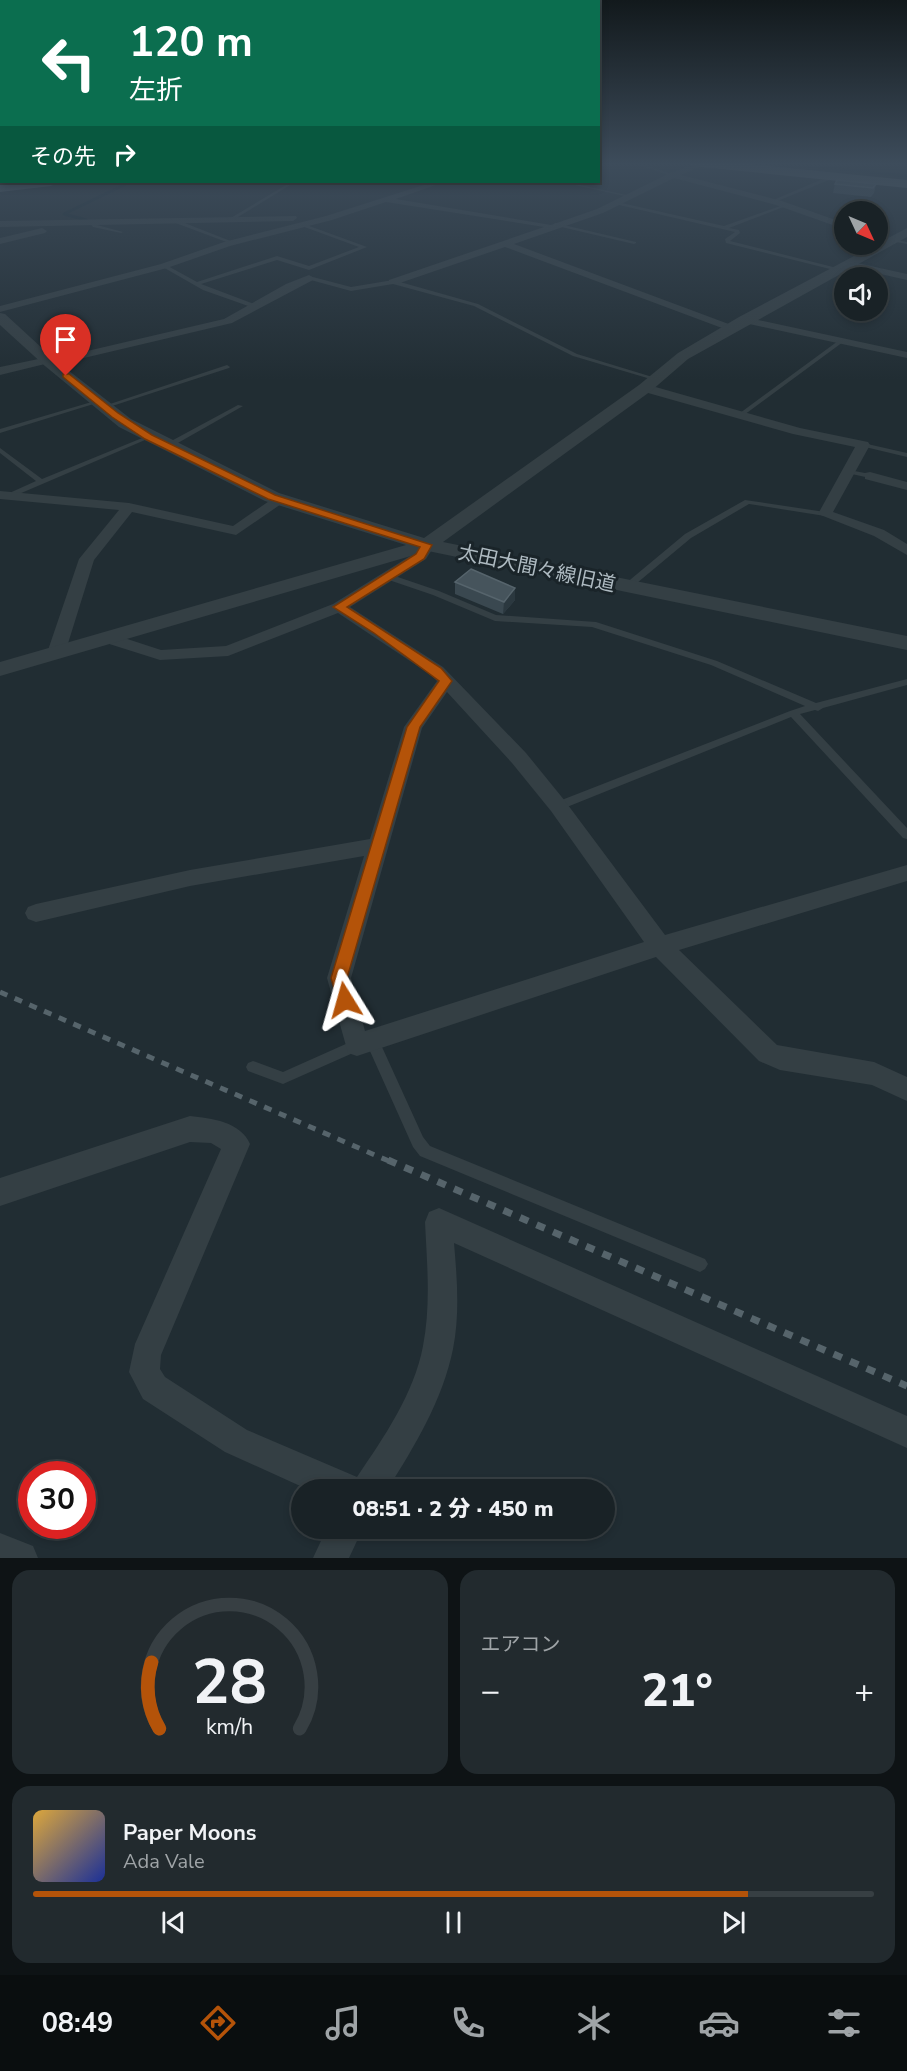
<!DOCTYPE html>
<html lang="ja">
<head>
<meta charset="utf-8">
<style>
  :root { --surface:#192226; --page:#222a2e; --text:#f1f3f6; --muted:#9fa4a7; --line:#373f43; --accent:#b45309 }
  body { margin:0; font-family:"Nunito Sans","Noto Sans JP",sans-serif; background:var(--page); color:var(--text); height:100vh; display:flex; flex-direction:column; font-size:22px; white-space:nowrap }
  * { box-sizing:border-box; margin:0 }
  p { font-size:20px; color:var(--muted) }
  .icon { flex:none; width:33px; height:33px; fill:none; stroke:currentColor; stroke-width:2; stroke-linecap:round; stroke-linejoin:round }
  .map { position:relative; height:1558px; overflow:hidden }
  .panel { display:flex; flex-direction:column; gap:12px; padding:12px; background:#0e1315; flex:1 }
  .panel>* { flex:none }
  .banner { position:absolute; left:0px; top:0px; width:600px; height:183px; box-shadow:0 3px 9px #0003,0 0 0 2px var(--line); background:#0b6e4f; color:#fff; overflow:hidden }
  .needle { width:39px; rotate:134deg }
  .tools { position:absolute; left:834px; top:201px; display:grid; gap:12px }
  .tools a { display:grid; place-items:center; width:54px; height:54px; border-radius:50%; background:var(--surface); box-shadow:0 3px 9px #0003,0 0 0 2px var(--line); font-size:30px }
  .speed { position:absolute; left:18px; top:1461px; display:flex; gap:12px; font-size:30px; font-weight:700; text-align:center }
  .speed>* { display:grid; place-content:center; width:78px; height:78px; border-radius:50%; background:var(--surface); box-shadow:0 3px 9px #0003,0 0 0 2px var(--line); line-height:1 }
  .speed .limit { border:9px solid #d22; background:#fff; color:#111 }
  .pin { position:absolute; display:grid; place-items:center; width:51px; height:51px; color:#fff; margin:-62px -26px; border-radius:50% 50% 50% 0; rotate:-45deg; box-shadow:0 0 6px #0007 }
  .pin .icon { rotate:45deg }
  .me { position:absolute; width:66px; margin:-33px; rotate:352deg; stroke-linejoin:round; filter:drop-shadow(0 0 4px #0008) }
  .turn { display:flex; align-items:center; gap:21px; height:126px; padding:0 30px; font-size:27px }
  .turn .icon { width:78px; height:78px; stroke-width:2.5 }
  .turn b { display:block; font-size:42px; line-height:51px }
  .then { display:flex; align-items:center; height:57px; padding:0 30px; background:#0003; gap:12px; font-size:22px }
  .big { font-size:45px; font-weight:800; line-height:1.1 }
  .panel .widget { flex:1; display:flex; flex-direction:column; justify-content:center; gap:9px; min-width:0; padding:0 21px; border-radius:18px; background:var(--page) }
  .panel .dial { align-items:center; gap:0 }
  .dial svg { height:156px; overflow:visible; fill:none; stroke:var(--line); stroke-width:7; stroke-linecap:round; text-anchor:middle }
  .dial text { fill:var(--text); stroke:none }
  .song { display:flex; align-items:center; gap:18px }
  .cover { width:72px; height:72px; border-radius:9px; background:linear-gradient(135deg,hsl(40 70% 55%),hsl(230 70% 35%)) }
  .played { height:6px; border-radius:3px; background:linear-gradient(90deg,var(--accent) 85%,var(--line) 85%) }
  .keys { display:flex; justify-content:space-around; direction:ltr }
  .heat { display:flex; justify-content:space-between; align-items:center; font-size:33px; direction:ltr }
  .panel .tiles { flex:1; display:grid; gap:12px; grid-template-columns:1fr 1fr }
  .widget:last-child { grid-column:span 2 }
  .trip { position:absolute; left:291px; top:1479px; width:324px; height:60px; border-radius:30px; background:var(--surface); box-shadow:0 3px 9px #0003,0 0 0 2px var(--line); font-weight:800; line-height:60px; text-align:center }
  .tab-bar { display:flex; height:96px; justify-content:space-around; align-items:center; background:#0a0e0f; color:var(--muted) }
  .tab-bar .icon { width:42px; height:42px }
  .tab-bar .active { color:var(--accent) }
  .tab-bar b { font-size:27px; color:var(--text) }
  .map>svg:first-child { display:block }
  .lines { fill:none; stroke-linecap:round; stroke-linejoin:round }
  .stream { stroke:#16272f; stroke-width:3 }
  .service { fill:#343f44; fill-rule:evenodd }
  .minor { fill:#343f44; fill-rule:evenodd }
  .tertiary { fill:#343f44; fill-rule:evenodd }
  .primary { fill:#525e64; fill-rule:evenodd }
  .rail-far1 { stroke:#56646b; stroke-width:5; stroke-dasharray:8 8; stroke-linecap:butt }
  .rail { stroke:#56646b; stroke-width:7; stroke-dasharray:9 9; stroke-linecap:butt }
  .wall { fill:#3a4850 }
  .shaded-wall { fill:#2b383f }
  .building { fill:#46545c; stroke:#56646c; stroke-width:1.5 }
  .route { fill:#b45309; stroke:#753606; stroke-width:1.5 }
  .labels { text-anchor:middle; stroke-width:6; stroke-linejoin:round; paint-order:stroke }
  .street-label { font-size:20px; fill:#aebac1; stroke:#1a2429 }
</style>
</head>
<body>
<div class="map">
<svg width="907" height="1558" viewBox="0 0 907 1558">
  <rect width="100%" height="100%" fill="#212d33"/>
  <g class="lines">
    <g class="stream">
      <polyline points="769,162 907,176"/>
      <polyline points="86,220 64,214 130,182"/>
    </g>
    <g class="service">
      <polygon points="630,162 636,162 675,175 671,176"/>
      <polygon points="826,175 830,176 829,180 775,202 771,201 825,178"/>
      <polygon points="291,182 295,182 233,220 229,219"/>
      <polygon points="561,182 567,182 631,196 629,197"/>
      <polygon points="617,202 724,226 786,204 786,206 729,228 739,230 740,233 730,241 841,269 838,271 726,243 725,239 735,232 615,204"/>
      <polygon points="173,220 177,220 233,242 229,243 173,222"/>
      <polygon points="91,221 97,225 123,232 121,233 93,227 89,222"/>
      <polygon points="301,223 367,247 309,270 277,260 201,284 259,306 259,308 257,309 203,290 161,266 166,265 197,282 277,256 309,266 359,247 299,225"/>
      <polygon points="555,223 636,242 636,243 634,244 553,225"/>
      <polygon points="891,239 907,242 907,244 891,241"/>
      <polygon points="309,276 351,287 393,280 478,304 577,354 659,379 654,380 573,356 474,306 393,284 351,291 307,279"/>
      <polygon points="838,341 843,342 744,415 740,415 740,413"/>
      <polygon points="227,365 230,367 229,368 106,408 101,407"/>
      <polygon points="95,401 100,402 0,433 0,429"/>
      <polygon points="238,405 243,406 169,448 162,446"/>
      <polygon points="147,436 152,437 12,497 5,495 36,481 0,453 0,448 42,479"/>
      <polygon points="863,443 907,453 907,457 861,446 859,445"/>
      <polygon points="844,469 870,474 874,476 870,478 847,473 844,473"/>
      <polygon points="745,500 825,512 829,514 825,516 749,504 691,538 631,588 625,588 625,584 685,534"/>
      <polygon points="386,573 439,591 496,615 596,622 717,661 816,703 907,679 907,685 823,708 818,711 815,710 800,714 907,828 907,839 903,838 791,717 562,809 554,809 553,806 554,803 790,711 805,706 711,665 592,627 495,621 433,595 383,578 382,576"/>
      <polygon points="372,1034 377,1036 423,1137 430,1146 705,1259 708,1264 705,1269 700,1272 420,1156 413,1147 365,1040 367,1036"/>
      <polygon points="357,1039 362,1041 364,1045 362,1049 283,1084 248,1071 246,1067 248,1063 253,1061 283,1072"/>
    </g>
    <g class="minor">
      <polygon points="700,162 709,163 681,175 782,201 844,223 844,229 776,205 674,178 603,213 514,244 734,326 734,330 730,331 505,247 397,284 389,284 389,280 544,227 386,202 332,220 230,246 167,268 0,312 0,306 161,264 224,242 326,216 433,182 444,182 396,199 551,225 597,209 670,173"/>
      <polygon points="296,216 297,218 293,221 0,227 0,221"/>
      <polygon points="42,228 47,231 45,233 0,244 0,238"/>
      <polygon points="878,235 892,240 894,242 889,245 878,241"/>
      <polygon points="848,261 907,274 907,280 845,266 843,264"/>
      <polygon points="309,275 314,278 313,280 232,323 50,366 45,364 0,375 0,367 48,357 53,359 224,319 286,284"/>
      <polygon points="744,317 907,352 907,358 740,322 740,318"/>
      <polygon points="645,384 800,428 868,442 870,445 833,512 884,530 907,544 907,555 874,536 818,514 855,447 793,434 641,391 639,388"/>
      <polygon points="870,472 907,482 907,490 865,479 865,473"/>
      <polygon points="0,491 129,503 233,526 275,497 285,497 287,500 236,535 132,512 94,560 65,653 56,658 47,653 79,559 119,510 0,499"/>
      <path d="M427 540 435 545 426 559 350 607 443 667 526 753 565 801 665 935 907 865V881L679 950 777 1045 874 1062 907 1077V1101L872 1085 780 1070 759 1061 656 957 357 1056 348 1053 327 978 364 856 190 886 36 922 28 919 25 913 28 907 36 904 190 870 370 839 404 727 437 681 431 675 338 613 228 656 160 660 103 642 101 638 109 633 161 650 226 646 333 604 415 553 422 542ZM447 692 512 763 551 811 644 942 365 1031 351 978 422 728Z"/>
      <path d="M190 1116C211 1118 241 1122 250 1144L161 1355 160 1369 165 1377 247 1430 357 1477C384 1437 414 1394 423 1346 431 1305 427 1263 425 1222L429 1212 439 1208 907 1416V1448L454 1243C457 1278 460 1314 453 1349 443 1399 415 1446 387 1490H309L225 1452 143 1399 129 1372 135 1344 221 1149 211 1143 190 1142 0 1206V1178Z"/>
      <polygon points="327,1528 363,1528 349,1558 313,1558"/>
      <polygon points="0,1533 33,1546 38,1558 0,1558"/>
    </g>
    <g class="tertiary">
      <polygon points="0,164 2,164 0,171"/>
      <polygon points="907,228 907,237 688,359 651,391 443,542 907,636 907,650 428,551 0,676 0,662 406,545 265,501 119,427 45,366 0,325 0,313 5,314 55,360 131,419 279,493 424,538 639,385 678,353 739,317"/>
    </g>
    <g class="primary">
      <polygon points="686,162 729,162 907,180 907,188 692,166"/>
      <polygon points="22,182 58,182 51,186 0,192 0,184"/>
    </g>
    <polyline class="rail-far1" points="0,992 391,1162"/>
    <polyline class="rail" points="388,1160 907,1386"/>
  </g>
  <g class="wall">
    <polygon points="835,184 876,184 874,193 871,197 833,193"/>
    <polygon points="455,582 515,588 515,600 503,614 455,594"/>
  </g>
  <polygon class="shaded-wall" points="515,588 515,600 503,614 504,602"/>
  <g class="building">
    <polygon points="837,180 876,184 873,188 835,184"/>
    <polygon points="471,569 515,588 504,602 455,582"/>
  </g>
  <linearGradient id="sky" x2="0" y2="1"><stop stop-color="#12191c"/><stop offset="0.43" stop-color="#3d4c5b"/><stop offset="1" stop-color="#3d4c5b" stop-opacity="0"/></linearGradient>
  <rect width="907" height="380" fill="url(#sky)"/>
  <polygon class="route" points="63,374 69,374 118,413 152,435 275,495 432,545 424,559 347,607 441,668 452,681 420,727 347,978 353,1000 351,1005 345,1007 339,1005 331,978 407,727 439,681 374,633 333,607 416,554 420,547 268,499 145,439 112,417 63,377"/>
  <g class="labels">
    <g class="street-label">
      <text transform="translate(537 568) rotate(12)" y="7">太田大間々線旧道</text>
    </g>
  </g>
</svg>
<div class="tools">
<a><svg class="needle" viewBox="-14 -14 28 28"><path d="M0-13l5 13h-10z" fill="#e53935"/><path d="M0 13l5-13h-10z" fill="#9fa4a7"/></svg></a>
<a><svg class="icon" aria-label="sound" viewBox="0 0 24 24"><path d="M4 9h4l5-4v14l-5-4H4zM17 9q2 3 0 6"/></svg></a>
</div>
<div class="speed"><div class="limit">30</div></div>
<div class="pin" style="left:66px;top:376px;background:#d93025"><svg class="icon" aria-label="arrive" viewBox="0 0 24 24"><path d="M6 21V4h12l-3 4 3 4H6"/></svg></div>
<svg class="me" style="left:345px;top:1000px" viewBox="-20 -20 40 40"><path d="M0-17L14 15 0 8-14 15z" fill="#b45309" stroke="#fff" stroke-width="4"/></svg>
<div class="trip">08:51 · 2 分 · 450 m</div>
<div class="banner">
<div class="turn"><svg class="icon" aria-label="left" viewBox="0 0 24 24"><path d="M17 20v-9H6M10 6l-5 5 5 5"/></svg><div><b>120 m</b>左折</div></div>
<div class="then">その先<svg class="icon" aria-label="right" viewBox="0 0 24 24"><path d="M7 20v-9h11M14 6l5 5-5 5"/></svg></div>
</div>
</div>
<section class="panel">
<div class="tiles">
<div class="widget dial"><svg viewBox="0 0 100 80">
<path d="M14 69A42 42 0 1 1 86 69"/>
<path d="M14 69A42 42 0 0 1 10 35" stroke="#b45309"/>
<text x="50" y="56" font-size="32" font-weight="700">28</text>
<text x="50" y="72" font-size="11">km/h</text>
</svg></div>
<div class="widget"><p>エアコン</p>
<div class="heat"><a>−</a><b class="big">21°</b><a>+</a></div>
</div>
<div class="widget">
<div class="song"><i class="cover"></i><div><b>Paper Moons</b><p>Ada Vale</p></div></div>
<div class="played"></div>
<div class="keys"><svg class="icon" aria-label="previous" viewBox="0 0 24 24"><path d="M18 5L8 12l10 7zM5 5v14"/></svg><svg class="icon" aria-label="pause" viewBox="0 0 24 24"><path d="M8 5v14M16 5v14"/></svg><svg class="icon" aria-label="next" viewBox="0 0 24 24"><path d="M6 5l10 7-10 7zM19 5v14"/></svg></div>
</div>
</div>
</section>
<nav class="tab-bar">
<b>08:49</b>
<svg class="icon active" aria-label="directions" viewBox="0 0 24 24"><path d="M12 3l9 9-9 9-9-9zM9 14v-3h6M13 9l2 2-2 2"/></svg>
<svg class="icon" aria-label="music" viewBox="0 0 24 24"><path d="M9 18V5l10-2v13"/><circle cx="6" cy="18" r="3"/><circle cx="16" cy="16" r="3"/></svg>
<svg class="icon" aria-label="phone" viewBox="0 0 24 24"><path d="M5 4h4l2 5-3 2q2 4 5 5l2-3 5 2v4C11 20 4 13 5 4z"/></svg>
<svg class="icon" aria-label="climate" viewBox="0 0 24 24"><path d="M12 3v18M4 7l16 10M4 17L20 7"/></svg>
<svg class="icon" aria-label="car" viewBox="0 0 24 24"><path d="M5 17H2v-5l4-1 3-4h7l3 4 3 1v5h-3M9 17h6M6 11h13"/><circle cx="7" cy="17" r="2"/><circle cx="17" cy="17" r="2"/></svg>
<svg class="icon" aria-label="filters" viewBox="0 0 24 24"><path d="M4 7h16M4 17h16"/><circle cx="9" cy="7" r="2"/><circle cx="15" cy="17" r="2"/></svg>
</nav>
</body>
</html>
